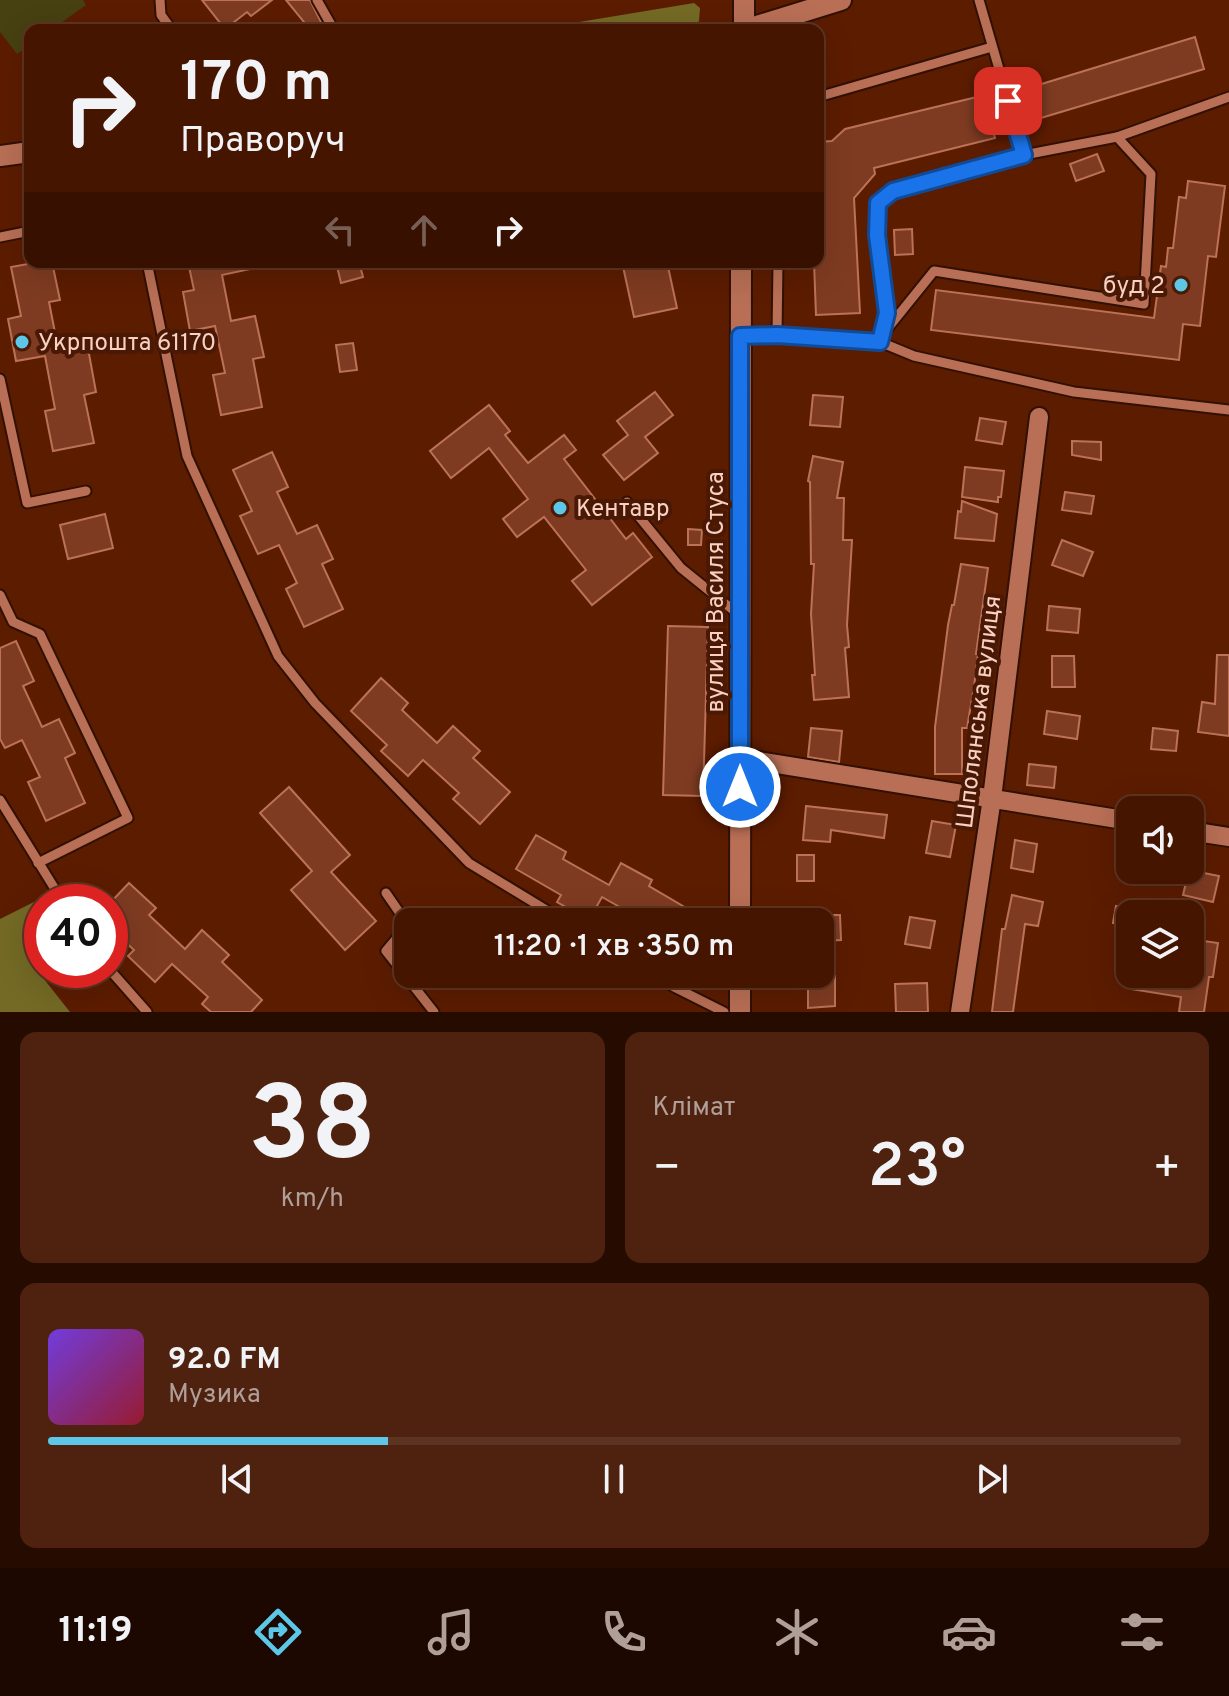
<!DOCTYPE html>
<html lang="uk">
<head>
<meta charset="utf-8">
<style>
  :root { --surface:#451500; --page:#4f220f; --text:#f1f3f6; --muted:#b09f99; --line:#5d3422; --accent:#5dc7e8 }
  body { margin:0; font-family:Overpass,sans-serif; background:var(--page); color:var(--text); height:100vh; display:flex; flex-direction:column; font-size:30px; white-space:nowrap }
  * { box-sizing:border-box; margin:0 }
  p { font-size:26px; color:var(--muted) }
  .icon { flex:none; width:44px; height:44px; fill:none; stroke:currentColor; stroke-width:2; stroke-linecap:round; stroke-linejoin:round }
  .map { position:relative; height:1012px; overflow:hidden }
  .side { display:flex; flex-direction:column; gap:20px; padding:20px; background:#260c00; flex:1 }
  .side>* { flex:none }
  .banner { position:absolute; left:24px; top:24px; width:800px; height:244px; border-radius:16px; box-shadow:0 8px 32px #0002,0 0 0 2px var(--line); background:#451500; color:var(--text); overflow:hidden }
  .buttons { position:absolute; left:1116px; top:796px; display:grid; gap:16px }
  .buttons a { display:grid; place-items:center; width:88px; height:88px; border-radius:16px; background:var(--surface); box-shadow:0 8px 32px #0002,0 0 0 2px var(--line); font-size:40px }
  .speed { position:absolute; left:24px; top:884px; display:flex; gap:16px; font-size:40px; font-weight:700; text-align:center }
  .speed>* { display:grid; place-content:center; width:104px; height:104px; border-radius:50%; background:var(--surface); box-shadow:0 8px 32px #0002,0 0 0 2px var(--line); line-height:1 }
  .speed .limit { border:12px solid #d22; background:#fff; color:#111 }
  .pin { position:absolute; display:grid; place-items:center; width:68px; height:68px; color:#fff; margin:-34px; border-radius:16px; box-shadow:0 4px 12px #0006 }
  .me { position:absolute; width:88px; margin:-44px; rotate:0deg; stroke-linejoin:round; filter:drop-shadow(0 0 6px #0008) }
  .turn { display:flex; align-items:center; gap:28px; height:168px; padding:0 24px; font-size:36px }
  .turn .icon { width:104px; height:104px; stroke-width:2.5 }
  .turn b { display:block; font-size:56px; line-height:68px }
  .lanes { display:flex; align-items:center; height:76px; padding:0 24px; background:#0003; justify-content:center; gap:40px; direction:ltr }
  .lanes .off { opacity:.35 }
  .big { font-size:60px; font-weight:600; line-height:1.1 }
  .side .widget { flex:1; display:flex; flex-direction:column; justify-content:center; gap:12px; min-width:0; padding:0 28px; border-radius:16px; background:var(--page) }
  .side .dial { align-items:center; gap:0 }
  .dial b { font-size:104px; line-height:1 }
  .song { display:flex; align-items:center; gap:24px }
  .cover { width:96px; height:96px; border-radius:12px; background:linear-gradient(135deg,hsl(260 70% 55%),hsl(350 70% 35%)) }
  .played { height:8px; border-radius:4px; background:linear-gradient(90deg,var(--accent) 30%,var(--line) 30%) }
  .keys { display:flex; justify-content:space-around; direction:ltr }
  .heat { display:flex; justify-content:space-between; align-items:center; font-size:44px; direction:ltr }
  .side .tiles { flex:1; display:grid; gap:20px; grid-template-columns:1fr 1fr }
  .widget:last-child { grid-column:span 2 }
  .trip { position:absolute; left:394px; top:908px; width:440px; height:80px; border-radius:16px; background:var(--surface); box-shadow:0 8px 32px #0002,0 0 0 2px var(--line); font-weight:600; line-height:80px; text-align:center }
  .menu { display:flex; height:128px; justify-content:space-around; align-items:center; background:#1c0800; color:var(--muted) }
  .menu .icon { width:56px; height:56px }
  .menu .active { color:var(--accent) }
  .menu b { font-size:36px; color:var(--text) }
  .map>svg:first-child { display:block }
  .green { fill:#474011 }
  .forest { fill:#746a25 }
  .building { fill:#7e3b21; stroke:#bb7257; stroke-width:2 }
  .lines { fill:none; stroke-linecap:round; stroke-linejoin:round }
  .service-casing { stroke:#321004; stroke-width:13 }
  .minor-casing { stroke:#321004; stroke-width:22 }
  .tertiary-casing { stroke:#321004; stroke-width:24 }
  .secondary-casing { stroke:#321004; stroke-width:24 }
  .service { stroke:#b86f55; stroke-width:9 }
  .minor { stroke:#b86f55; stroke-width:18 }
  .tertiary { stroke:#b86f55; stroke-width:20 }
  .secondary { stroke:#b86f55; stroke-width:20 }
  .route-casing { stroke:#114b97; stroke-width:20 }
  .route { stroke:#1a73e8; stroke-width:14 }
  .poi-dot { fill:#5dc7e8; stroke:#491905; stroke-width:3 }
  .labels { text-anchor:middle; stroke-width:8; stroke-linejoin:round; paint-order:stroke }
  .poi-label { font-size:24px; fill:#f9d0c1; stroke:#491905; text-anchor:start }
  .street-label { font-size:24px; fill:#f9d0c1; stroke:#491905 }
</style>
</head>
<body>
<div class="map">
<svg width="1229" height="1012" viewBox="0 0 1229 1012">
  <rect width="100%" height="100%" fill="#5c1c00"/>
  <polygon class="green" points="0,0 83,0 86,5 51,30 30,30 30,45 17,54 0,32"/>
  <g class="forest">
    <polygon points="694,3 700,8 699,21 689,30 531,30"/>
    <polygon points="40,899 43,902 42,950 36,957 36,969 70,1012 0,1012 0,919"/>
  </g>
  <g class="building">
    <polygon points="202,0 272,0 251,16 247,12 225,29"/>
    <polygon points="286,0 310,0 323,26 308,27"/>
    <polygon points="1195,37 1204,69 1031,121 1022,90"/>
    <polygon points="985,95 995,138 874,168 875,174 854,198 860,313 816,315 814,262 818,262 818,142 832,141 845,129"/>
    <polygon points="1097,154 1104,171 1076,181 1070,164"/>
    <polygon points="1188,181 1225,186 1216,257 1208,256 1200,326 1183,324 1179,360 931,330 936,290 1154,318 1161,266 1166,267 1168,248 1173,248 1179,197 1186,198"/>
    <polygon points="912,229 913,254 895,255 894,230"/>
    <polygon points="39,262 52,262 60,300 49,302 58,348 87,343 96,392 84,395 94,443 53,451 45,411 55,409 45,356 16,361 8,319 21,316 11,267"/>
    <polygon points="188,262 255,262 255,268 222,275 231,321 255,316 264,357 253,359 262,407 221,415 213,375 225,373 215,326 190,331 183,292 194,290"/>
    <polygon points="336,262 359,262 363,277 341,283"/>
    <polygon points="622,262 667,262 677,308 634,317"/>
    <polygon points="353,343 357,370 340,372 336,345"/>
    <polygon points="655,392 673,415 645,437 658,453 624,480 603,455 628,435 617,421"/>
    <polygon points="813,395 843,397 840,427 810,425"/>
    <polygon points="489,405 510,431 505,435 528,463 564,435 576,450 564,459 626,539 633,533 652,557 592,605 572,581 586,570 544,517 517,537 503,519 528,499 489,448 451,478 430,451"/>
    <polygon points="980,418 1006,422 1002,444 976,440"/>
    <polygon points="1072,441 1101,442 1101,460 1072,455"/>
    <polygon points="272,452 288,487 277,492 297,534 317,525 333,559 322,564 343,609 304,627 286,589 297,583 279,545 258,554 240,516 252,511 233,470"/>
    <polygon points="813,456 843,462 837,498 844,498 843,540 852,540 847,625 849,647 845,648 849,697 814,700 812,675 815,675 811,614 814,564 811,564 810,482 808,481"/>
    <polygon points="965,467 1004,471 1001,497 998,497 998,502 962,497"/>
    <polygon points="1065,492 1094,496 1091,514 1062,510"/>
    <polygon points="962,501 997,514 994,541 955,538 958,511 961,512"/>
    <polygon points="105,514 113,548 68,559 60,525"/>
    <polygon points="688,529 702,530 701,545 688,545"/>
    <polygon points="1062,540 1093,552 1083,576 1052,565"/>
    <polygon points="961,564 988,568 976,654 978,654 974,687 967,728 962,728 962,774 935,774 935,727 948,625 952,605 954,605"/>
    <polygon points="1049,606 1080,609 1078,633 1047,630"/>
    <polygon points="668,626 708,627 703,796 663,795"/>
    <polygon points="16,641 34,681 23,686 42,727 59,719 75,753 65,758 85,803 46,821 28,782 40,777 22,740 5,748 0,739 0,648"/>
    <polygon points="1217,655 1229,655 1229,736 1198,732 1202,702 1215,704"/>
    <polygon points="1052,656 1074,656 1075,687 1052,687"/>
    <polygon points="381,678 408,703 402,710 437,743 453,726 480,751 473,758 510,792 480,824 453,799 459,793 423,760 408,776 381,751 387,745 351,711"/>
    <polygon points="1047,711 1080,716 1077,739 1044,734"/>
    <polygon points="811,728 842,731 839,762 808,757"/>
    <polygon points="1153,728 1178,731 1176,751 1151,749"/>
    <polygon points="1029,764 1056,767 1054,788 1027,785"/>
    <polygon points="289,787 350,855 331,872 376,921 345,950 291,890 312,871 260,813"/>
    <polygon points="806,806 887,815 884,838 831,830 830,842 803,840"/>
    <polygon points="932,821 956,825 950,857 926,853"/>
    <polygon points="536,835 566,852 563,859 609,885 621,863 652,880 649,886 710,922 646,922 602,897 589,920 557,902 561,895 516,869"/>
    <polygon points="1015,840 1037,844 1033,872 1011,868"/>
    <rect x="797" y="855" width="17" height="26"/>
    <polygon points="1189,870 1219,876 1213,902 1183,895"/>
    <polygon points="129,883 156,908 149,915 185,949 202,930 229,955 222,962 262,1000 251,1012 211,1012 202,1004 208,997 172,964 155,982 128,956 134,950 110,928 110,903"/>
    <polygon points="1012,895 1043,902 1038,926 1025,924 1013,1012 992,1012 1002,929 1005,929"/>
    <polygon points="1116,906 1130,908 1130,926 1113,923"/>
    <polygon points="820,915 840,915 841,940 820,941"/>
    <polygon points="910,917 935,921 930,948 905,944"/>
    <polygon points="1190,939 1218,943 1213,977 1209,977 1204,1012 1179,1012 1181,997 1131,989 1133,974 1190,974"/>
    <polygon points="835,976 835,1006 808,1008 808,977"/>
    <polygon points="927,983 928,1012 896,1012 895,984"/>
  </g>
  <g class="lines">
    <g class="service-casing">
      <g id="service">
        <polyline points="160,0 161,15 172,30"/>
        <polyline points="317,0 334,30"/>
        <polyline points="979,0 1024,155"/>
        <polyline points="818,97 992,47"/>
        <polyline points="0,237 30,231"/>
        <polyline points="147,262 187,456 278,656 315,703 469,863 566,922"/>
        <polyline points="884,333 934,271 1144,304 1151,174 1117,137"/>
        <polyline points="777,335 778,262"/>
        <polyline points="740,336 777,335 880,342 914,356 1074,392 1229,410"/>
        <polyline points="880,342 887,313 877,235 878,203 893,191 1024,155 1117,137 1229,97"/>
        <polyline points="0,379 27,503 86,491"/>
        <polyline points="627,502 681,568 738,614"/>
        <polyline points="0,595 13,622 40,634 128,818 38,863"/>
        <polyline points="0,800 63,902"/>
        <polyline points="386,893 408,925 386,951 434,1012"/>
        <polyline points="110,970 147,1012"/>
        <polyline points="652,974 676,988 724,1012"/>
      </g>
    </g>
    <g class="minor-casing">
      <g id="minor">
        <polyline points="740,758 1130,821"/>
        <polyline points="1190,831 1229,837"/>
        <polyline points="960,1012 992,798 1039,417"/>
      </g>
    </g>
    <g class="tertiary-casing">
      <g id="tertiary">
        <polyline points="744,0 744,30"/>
        <polyline points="740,922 741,262"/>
        <polyline points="740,1012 740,974"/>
      </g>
    </g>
    <g class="secondary-casing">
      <g id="secondary">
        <polyline points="744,30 841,0"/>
        <polyline points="0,156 30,152"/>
      </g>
    </g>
    <use href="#service" class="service"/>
    <use href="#minor" class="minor"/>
    <use href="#tertiary" class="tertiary"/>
    <use href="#secondary" class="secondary"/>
  </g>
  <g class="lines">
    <g class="route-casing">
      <polyline id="route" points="740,787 740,336 777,335 880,342 887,313 877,235 878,203 893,191 1024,155 1008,101"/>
    </g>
    <use href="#route" class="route"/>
  </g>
  <g class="poi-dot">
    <circle cx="1181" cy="285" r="8"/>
    <circle cx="22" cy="342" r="8"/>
    <circle cx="560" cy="508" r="8"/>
  </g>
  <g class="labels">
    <g class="poi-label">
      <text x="1165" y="293" text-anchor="end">буд 2</text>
      <text x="38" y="350">Укрпошта 61170</text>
      <text x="576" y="516">Кентавр</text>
    </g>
    <g class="street-label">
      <text transform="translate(715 592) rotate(-90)" y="8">вулиця Василя Стуса</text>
      <text transform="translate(978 712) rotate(-83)" y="8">Шполянська вулиця</text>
    </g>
  </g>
</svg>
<div class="buttons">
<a><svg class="icon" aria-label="sound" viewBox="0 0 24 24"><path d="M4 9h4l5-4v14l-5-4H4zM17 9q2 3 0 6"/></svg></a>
<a><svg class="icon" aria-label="layers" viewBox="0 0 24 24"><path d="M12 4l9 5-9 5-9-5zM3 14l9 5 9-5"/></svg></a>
</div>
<div class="speed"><div class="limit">40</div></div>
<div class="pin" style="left:1008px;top:101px;background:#d93025"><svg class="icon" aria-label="arrive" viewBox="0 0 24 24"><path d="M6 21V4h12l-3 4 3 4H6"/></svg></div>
<svg class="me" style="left:740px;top:787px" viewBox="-20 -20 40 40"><circle r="17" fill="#1a73e8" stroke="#fff" stroke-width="3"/><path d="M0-11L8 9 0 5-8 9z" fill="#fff"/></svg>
<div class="trip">11:20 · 1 хв · 350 m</div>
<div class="banner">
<div class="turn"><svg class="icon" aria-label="right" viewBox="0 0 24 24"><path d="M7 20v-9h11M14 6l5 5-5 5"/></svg><div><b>170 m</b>Праворуч</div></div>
<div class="lanes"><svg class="icon off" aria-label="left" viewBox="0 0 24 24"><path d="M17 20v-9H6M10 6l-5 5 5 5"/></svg><svg class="icon off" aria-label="ahead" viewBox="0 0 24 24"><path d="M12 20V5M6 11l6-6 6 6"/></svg><svg class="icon" aria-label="right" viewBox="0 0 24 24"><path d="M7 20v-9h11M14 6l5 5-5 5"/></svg></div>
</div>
</div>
<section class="side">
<div class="tiles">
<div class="widget dial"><b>38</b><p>km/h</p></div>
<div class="widget"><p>Клімат</p>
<div class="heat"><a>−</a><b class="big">23°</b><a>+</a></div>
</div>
<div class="widget">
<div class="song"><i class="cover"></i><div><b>92.0 FM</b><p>Музика</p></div></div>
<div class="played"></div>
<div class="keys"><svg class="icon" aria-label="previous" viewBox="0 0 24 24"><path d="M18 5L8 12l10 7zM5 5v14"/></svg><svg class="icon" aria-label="pause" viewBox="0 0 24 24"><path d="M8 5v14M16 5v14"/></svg><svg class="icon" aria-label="next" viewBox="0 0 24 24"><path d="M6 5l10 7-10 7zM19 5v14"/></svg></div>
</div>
</div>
</section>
<nav class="menu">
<b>11:19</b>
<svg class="icon active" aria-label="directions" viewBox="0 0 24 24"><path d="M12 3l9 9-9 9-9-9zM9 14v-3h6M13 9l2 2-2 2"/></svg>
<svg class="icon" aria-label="music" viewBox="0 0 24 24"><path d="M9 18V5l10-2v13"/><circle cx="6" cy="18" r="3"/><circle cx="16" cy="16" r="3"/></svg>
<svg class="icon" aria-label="phone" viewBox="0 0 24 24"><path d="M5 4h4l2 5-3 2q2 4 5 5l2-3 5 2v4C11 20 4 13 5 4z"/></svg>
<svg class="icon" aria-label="climate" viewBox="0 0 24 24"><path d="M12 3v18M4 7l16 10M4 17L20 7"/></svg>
<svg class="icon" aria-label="car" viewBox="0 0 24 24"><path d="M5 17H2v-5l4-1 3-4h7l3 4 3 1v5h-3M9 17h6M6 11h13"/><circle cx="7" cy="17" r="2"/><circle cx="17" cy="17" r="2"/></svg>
<svg class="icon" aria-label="filters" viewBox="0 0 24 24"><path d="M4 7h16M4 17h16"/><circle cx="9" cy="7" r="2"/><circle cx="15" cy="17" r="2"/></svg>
</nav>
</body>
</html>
